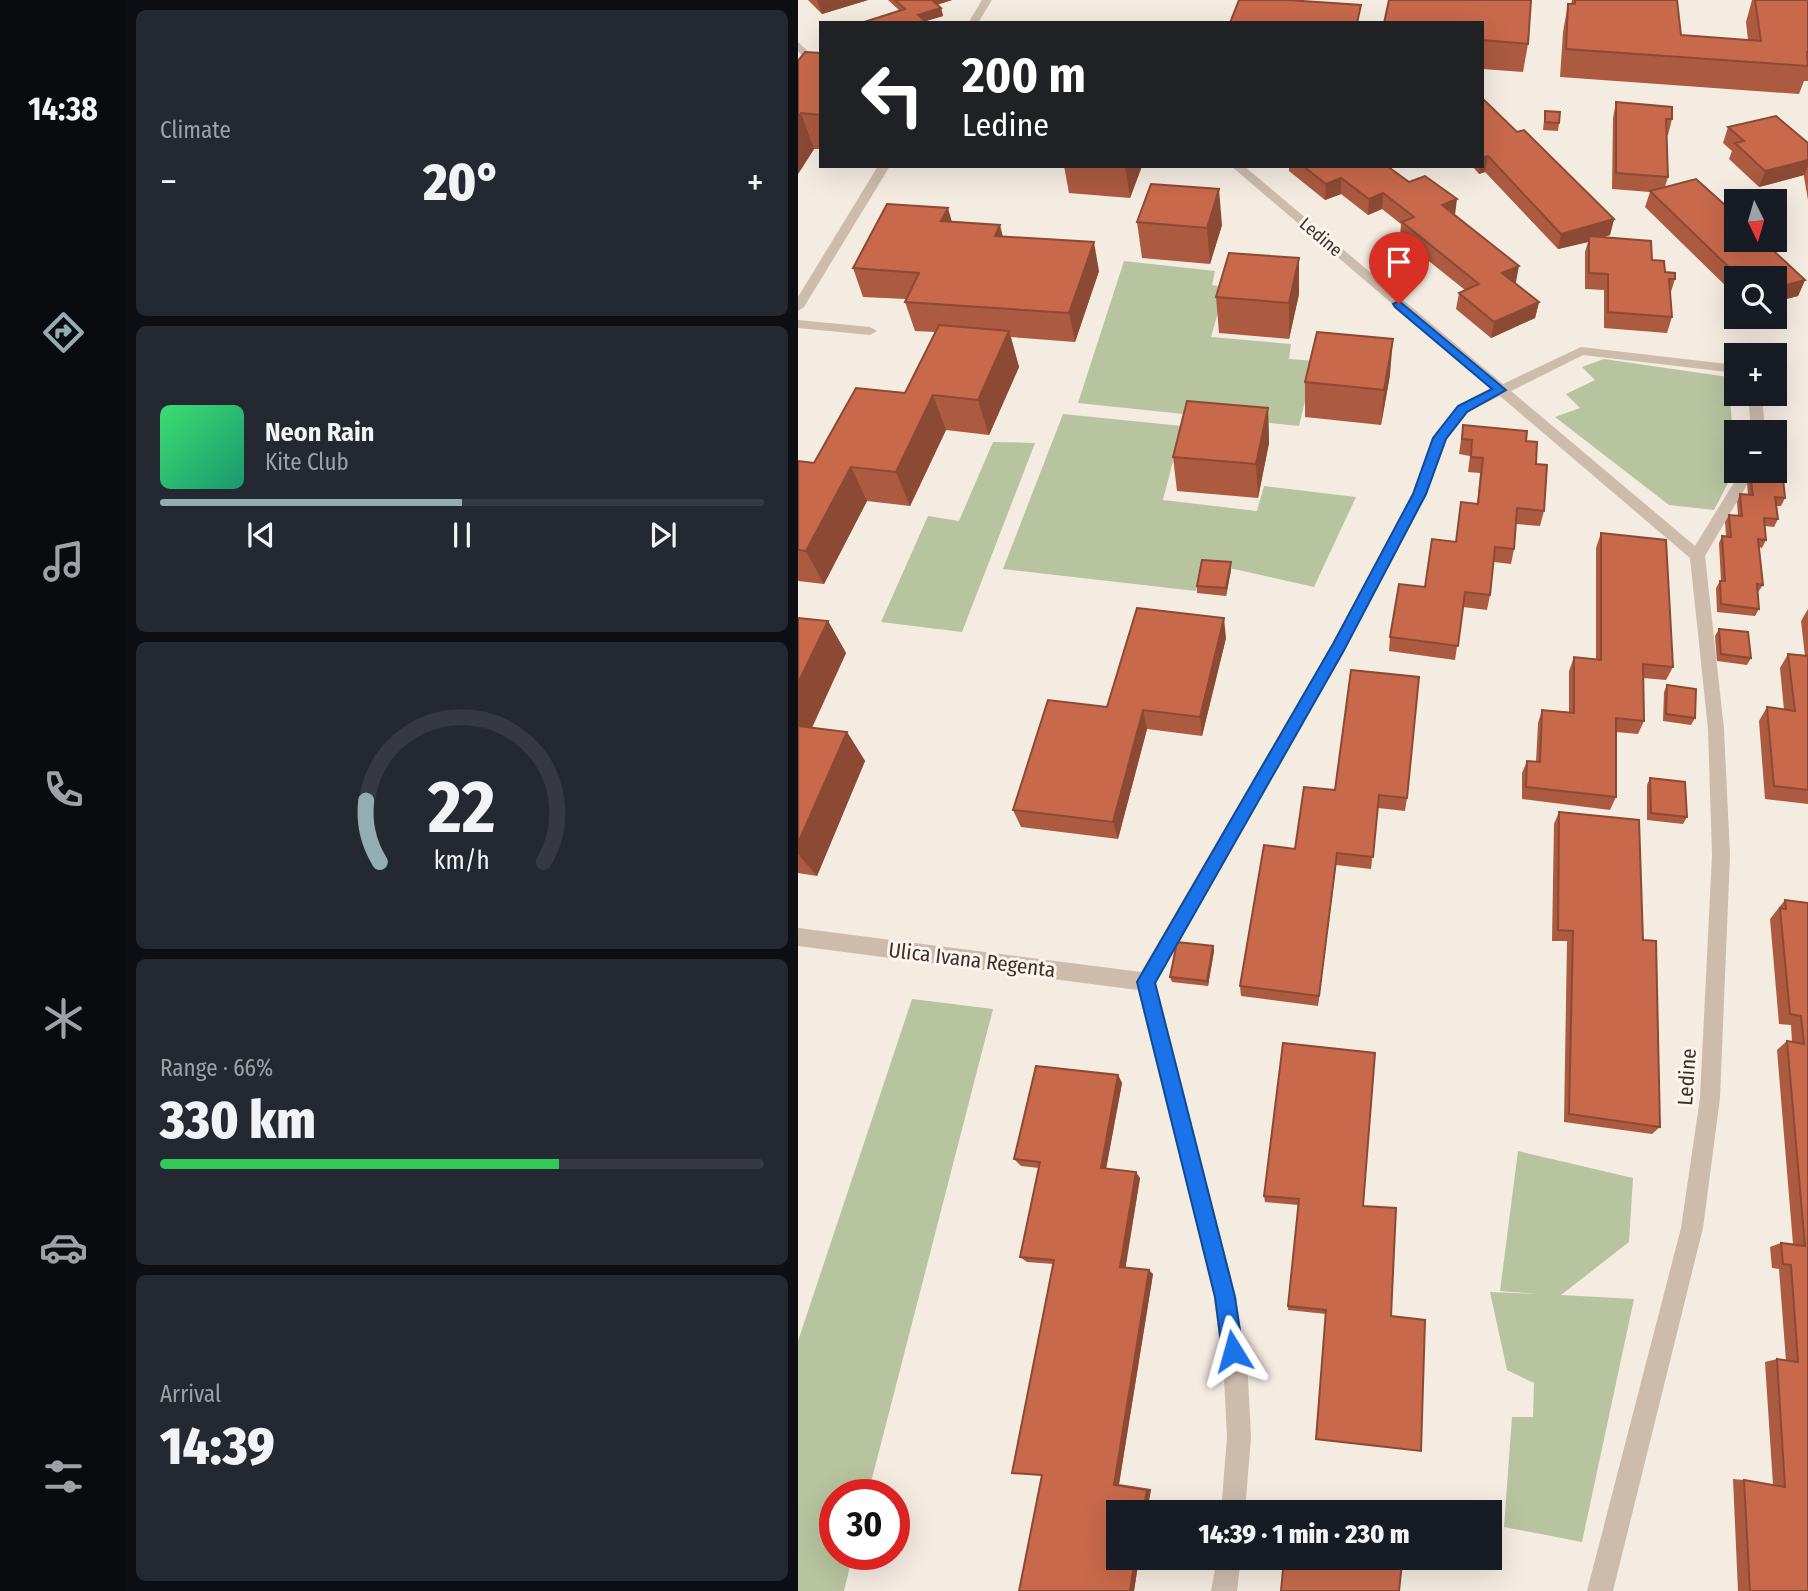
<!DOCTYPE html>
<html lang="en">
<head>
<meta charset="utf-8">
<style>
  :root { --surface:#171b24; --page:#242831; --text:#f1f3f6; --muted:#9ea1a6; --line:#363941; --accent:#92aeb2 }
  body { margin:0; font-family:"Fira Sans Condensed",sans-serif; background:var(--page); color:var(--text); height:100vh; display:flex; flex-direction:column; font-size:26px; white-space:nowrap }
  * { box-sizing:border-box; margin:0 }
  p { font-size:23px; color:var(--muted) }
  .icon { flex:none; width:38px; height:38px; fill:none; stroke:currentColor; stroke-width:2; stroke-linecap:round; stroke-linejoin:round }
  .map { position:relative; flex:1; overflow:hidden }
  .side { display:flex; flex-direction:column; gap:10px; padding:10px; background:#0d0f14; width:672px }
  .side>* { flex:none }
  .guide { position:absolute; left:21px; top:21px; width:665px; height:147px; border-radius:0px; box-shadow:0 7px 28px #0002; background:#202124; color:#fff; overflow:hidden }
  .needle { width:46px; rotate:175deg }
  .fabs { position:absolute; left:926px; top:189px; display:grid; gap:14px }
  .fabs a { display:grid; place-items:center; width:63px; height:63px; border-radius:0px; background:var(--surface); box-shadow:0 7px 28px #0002; font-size:35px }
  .speed { position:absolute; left:21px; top:1479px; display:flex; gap:14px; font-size:35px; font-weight:700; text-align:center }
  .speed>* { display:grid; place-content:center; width:91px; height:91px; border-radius:50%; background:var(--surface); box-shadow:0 7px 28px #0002; line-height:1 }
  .speed .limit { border:10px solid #d22; background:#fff; color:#111 }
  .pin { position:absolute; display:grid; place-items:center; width:60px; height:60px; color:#fff; margin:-72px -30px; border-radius:50% 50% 50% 0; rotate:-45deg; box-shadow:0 0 7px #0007 }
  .pin .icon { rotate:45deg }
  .me { position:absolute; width:77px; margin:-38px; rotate:352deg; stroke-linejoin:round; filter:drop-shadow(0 0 5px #0008) }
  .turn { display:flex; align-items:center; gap:24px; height:147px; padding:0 28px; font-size:32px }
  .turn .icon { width:91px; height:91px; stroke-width:2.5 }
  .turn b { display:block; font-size:49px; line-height:60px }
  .big { font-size:52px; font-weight:800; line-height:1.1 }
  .side .widget { flex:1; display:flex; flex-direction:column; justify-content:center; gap:10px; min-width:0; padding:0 24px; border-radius:10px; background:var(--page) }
  .side .dial { align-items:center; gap:0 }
  .dial svg { height:182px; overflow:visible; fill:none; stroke:var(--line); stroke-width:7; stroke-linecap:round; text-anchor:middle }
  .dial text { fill:var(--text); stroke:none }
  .song { display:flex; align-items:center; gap:21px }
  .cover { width:84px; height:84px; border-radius:10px; background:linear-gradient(135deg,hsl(140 70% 55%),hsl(160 70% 35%)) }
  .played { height:7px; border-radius:4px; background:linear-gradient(90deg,var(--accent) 50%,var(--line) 50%) }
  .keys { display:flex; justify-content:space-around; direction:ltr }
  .heat { display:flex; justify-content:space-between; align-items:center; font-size:38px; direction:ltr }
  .charge { height:10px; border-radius:5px; background:linear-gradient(90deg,#34c759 66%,var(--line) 0) }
  .trip { position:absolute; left:308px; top:1500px; width:396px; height:70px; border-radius:0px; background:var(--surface); box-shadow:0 7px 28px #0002; font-weight:800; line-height:70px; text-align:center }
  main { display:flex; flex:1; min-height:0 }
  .tabs { display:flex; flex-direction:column; width:126px; justify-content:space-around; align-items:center; background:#090b0e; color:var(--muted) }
  .tabs .icon { width:49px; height:49px }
  .tabs .on { color:var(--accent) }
  .tabs b { font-size:32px; color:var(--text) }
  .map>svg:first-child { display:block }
  .green { fill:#b8c4a0 }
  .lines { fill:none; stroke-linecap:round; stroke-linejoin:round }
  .service { fill:#cdbbac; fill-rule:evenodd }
  .minor { fill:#cdbbac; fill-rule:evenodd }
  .wall { fill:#ac5a40 }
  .shaded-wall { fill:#8c4a34 }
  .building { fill:#c8694b; stroke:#8c4a34; stroke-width:2 }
  .route { fill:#1a73e8; stroke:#114b97; stroke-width:2 }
  .labels { text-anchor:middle; stroke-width:6; stroke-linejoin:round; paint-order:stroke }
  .far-street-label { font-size:18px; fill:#3b302b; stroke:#fbf5ee }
  .street-label { font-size:21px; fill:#3b302b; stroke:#fbf5ee }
</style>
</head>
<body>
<main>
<nav class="tabs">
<b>14:38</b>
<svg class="icon on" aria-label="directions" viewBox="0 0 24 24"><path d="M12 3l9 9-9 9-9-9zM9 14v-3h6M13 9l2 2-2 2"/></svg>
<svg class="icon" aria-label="music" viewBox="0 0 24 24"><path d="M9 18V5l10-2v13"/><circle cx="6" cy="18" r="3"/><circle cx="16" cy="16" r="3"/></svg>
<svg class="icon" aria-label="phone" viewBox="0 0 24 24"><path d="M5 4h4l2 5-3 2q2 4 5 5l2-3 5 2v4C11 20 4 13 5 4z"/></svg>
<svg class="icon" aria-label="climate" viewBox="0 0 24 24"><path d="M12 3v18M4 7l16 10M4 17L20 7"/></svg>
<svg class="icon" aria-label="car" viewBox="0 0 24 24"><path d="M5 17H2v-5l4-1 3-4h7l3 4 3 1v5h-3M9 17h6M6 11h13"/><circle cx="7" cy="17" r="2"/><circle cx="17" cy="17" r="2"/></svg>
<svg class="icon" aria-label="filters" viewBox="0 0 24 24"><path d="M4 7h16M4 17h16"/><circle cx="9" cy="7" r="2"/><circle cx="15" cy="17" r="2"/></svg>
</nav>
<section class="side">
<div class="widget"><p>Climate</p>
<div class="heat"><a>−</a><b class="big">20°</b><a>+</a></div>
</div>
<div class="widget">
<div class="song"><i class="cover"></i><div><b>Neon Rain</b><p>Kite Club</p></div></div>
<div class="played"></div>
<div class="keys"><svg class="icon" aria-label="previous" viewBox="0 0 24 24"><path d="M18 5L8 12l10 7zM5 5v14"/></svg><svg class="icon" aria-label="pause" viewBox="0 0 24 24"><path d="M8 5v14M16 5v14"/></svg><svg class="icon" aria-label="next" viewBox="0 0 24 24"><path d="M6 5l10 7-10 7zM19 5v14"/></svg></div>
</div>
<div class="widget dial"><svg viewBox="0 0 100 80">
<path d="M14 69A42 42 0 1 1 86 69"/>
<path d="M14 69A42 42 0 0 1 8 42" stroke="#92aeb2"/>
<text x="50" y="56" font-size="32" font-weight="700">22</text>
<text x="50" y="72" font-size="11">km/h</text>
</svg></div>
<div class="widget"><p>Range · 66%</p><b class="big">330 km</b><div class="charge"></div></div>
<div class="widget"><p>Arrival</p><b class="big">14:39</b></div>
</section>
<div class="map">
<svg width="1010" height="1591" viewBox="0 0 1010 1591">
  <rect width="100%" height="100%" fill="#f4ebe1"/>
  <g class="green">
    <polygon points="326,261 417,271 414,285 427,287 413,337 493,344 491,359 517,361 501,426 280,403"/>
    <polygon points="806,359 930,377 938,468 916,510 871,505 757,417 782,408 768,394 797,380 784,367"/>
    <polygon points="265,414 384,426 365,500 459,511 466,486 558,497 516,587 436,569 404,566 398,591 205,569"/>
    <polygon points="195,442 237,443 164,632 83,622 130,516 161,521"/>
    <polygon points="114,999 195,1009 70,1494 37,1494 37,1554 55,1554 46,1591 0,1591 0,1341"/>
    <polygon points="720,1151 835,1178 831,1242 763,1295 836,1299 784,1542 706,1527 714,1417 735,1417 736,1383 709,1370 692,1292 739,1294 702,1291"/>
  </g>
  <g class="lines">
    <g class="service">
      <polygon points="0,42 16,57 23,57 23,63 9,62 0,51"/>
      <polygon points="0,320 72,327 79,331 72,335 0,328"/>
    </g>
    <g class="minor">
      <polygon points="184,0 194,0 180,23 170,23"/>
      <polygon points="80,166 92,166 6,307 0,311 0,297"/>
      <polygon points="433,166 446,166 705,384 783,347 938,365 938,373 785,355 713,391 897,546 943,471 957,471 907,556 926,729 932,855 922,1098 905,1228 815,1591 789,1591 883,1228 902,1098 914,855 910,729 892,558 702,396 670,412 649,439 629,494 546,652 358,983 438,1297 450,1378 453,1437 447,1512 423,1512 429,1437 426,1378 416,1297 340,990 0,946 0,928 343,972 534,644 615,494 635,438 660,406 694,389"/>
      <polygon points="950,394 964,394 967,432 953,432"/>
      <polygon points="419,1558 443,1558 439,1591 413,1591"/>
    </g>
  </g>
  <g class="wall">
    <polygon points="10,0 70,0 24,14"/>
    <polygon points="90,0 154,0 139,5 143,8 145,16 127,21 102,11"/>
    <polygon points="774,0 879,0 883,35 950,40 948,22 954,0 1010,0 1010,81 1006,81 1001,94 762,77 765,32 770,4 773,4"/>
    <polygon points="684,23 730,44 725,72 684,69"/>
    <polygon points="23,53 23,149 16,149 0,174 0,61"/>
    <polygon points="684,98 719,132 816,219 812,235 806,237 854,260 867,272 877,279 872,295 874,317 869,333 806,328 806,290 787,289 787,252 790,242 760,249 687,172 681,174 674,166 684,166"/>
    <polygon points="818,102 874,119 870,135 868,135 870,177 867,187 1007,280 1000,296 976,302 976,278 938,278 938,296 847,207 852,192 814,189 815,118"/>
    <polygon points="747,111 761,123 760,131 745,130"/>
    <polygon points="930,127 1010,143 1010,200 1006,177 1006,175 961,187 931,159 934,151 925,143"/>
    <polygon points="266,166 344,166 332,198 271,193"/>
    <polygon points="491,166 570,166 657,215 718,282 717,283 741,302 737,318 693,338 658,309 661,293 667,290 602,238 603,224 584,209 570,215 543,194 527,200 491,171"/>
    <polygon points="153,221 205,237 301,271 277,342 213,337 221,367 191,435 148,430 112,506 69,501 26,584 0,581 0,461 16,463 107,393 137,332 117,331 107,302 108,299 65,297 55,268"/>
    <polygon points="339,222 424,225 412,264 344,258"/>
    <polygon points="501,258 501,294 491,339 421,333 418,297"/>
    <polygon points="592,375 583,425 507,417 507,382"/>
    <polygon points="470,408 471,443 460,498 379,491 375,457"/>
    <polygon points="665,425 728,441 738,464 746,511 742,526 718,524 716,549 713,564 696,562 692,595 689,610 665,607 657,660 591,651 592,637 658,542 663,502 679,504 682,473 670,472 672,456 661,454"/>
    <polygon points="952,475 987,498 983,506 979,506 980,519 976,527 967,526 968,540 964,548 961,547 965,585 960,592 961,609 957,616 919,612 918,588 922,581 923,581 921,543 924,536 928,536 927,522 931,515 940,515 939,502 942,494 950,495 949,482"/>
    <polygon points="803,533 875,667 868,680 845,678 846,721 840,734 818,732 818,797 812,810 724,799 724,773 729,761 738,762 740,723 744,710 771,712 771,671 776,657 798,659 798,548"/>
    <polygon points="433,570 428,596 399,593 399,586"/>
    <polygon points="1010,609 1010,804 967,799 961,721 969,707 986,710 982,668 990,654 1007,656 1003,621"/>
    <polygon points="0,618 30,621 48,653 14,728 49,732 67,761 19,876 0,873"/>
    <polygon points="921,629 953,658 949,665 919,661 917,636"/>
    <polygon points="428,638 404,736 349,729 320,839 223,827 215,810 309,707"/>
    <polygon points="869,685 897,718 893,725 865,721 866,692"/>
    <polygon points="852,778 889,817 885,824 849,820 849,785"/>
    <polygon points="506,787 609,798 607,811 580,808 573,869 538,865 520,1006 443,996 442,986 497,849"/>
    <polygon points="761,812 845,940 862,1127 854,1134 766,1122 769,941 754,941 756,824"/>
    <polygon points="987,900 1010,903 1010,1591 940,1591 935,1479 946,1480 975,1485 967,1362 979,1359 988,1361 981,1269 974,1268 972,1247 983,1243 995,1244 979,1050 989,1041 994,1042 993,1025 981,1024 972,919"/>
    <polygon points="415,946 416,951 410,986 374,982 372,977"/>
    <polygon points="320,1075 324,1083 308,1169 342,1178 327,1267 355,1274 321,1484 353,1489 349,1512 320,1512 341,1558 336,1591 221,1591 244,1475 255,1264 229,1262 222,1257 241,1168 223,1166 216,1159"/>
    <polygon points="466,1196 565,1206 593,1316 528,1314 490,1310 500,1205 467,1202"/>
    <polygon points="486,1558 587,1558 601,1560 604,1563"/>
  </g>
  <g class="shaded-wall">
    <polygon points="19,0 70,0 24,14"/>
    <polygon points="132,0 154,0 134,6"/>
    <polygon points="143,8 145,16 122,23 120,15"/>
    <polygon points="3,113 16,149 0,174 0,117"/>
    <polygon points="690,156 687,172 681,174 682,166 684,166 684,158"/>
    <polygon points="1010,160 1010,166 1006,175 961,187 967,171"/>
    <polygon points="327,166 344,166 332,198"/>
    <polygon points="543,178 543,194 527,200 528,184"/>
    <polygon points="421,189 424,225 412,264 409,228"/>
    <polygon points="585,193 584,209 570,215 571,199"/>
    <polygon points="659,199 657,215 642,221 644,205"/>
    <polygon points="150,208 158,236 143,221"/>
    <polygon points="816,219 812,235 791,241 791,236 790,242 760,249 763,234"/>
    <polygon points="202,225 209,253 197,236"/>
    <polygon points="296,242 301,271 277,342 271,313"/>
    <polygon points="501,258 501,294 491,339 491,303"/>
    <polygon points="721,266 718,282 702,289 704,273"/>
    <polygon points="1007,280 1000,296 976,302 976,288"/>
    <polygon points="741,302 737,318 693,338 696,322"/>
    <polygon points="211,331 221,367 191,435 180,400"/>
    <polygon points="595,339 592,375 583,425 586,390"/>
    <polygon points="135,395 148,430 112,506 98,472"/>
    <polygon points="470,408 471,443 460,498 458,464"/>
    <polygon points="53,467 69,501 26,584 8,551"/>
    <polygon points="433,562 433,570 428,596 428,588"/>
    <polygon points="426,618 428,638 404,736 402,717"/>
    <polygon points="30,621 48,653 2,753 0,750 0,683"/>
    <polygon points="345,710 349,729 320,839 315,822"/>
    <polygon points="49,732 67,761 19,876 0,854 0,843"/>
    <polygon points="539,853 538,865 520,1006 521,996"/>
    <polygon points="415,946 416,951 410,986 409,981"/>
    <polygon points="320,1075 324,1083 307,1174 303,1168"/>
    <polygon points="338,1172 342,1178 327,1271 322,1267"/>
    <polygon points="351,1270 355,1274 321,1484 316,1485"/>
    <polygon points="353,1489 349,1512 345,1512 349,1490"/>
    <polygon points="337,1558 341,1558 336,1591 332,1591"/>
  </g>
  <g class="building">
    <polygon points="97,0 134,0 143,8 120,15 129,23 63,23 107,9"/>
    <polygon points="441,0 490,0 563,5 559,23 432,23"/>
    <polygon points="591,0 733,0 730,44 684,40 684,23 586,23"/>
    <polygon points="777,0 879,0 883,35 963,41 957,0 1010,0 1010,52 1009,52 1010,66 768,49 770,4 777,4"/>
    <polygon points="7,52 23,53 23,115 3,113 0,117 0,61"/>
    <polygon points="684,98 719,132 726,130 816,219 763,234 690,156 684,158"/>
    <polygon points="818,102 874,107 874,119 868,119 870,177 818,173"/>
    <polygon points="747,111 762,112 761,123 747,122"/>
    <polygon points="978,116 1010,143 1010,160 967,171 937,143 946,141 930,127"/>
    <polygon points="505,166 589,166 611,182 627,176 659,199 644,205 721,266 704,273 741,302 696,322 661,293 681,284 604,222 616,217 585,193 571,199 543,178 528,184"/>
    <polygon points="898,179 938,215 938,240 964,240 1007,280 976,288 976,278 942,278 852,191"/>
    <polygon points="353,184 421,189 409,228 339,222"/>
    <polygon points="89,204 150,208 143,221 202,225 197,236 296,242 271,313 107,302 121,273 55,268"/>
    <polygon points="791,236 853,241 854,260 866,261 867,272 877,273 877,279 871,279 874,317 810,312 810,274 791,273"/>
    <polygon points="431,253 501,258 491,303 418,297"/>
    <polygon points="141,325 211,331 180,400 135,395 98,472 53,467 8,551 0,550 0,461 16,463 58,388 107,393"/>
    <polygon points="519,332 595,339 586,390 507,382"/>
    <polygon points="389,401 470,408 458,464 375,457"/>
    <polygon points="665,425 729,431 728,441 739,442 738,464 749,465 746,511 719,508 716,549 697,547 692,595 667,592 660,646 592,637 601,584 627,587 634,539 658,542 663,502 680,504 685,458 673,457 674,440 664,439"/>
    <polygon points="952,475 985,478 987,498 977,497 980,519 966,518 968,540 960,539 965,585 959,584 961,609 923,604 922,581 927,581 924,536 933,537 931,515 944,516 942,494 955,495"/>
    <polygon points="803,533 868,540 875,667 845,664 846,721 818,718 818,797 728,787 729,761 742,762 744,710 776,713 776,657 803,660"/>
    <polygon points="404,560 433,562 428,588 399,586"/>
    <polygon points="339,608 426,618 402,717 345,710 315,822 215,810 250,700 309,707"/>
    <polygon points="0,618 30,621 0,683"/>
    <polygon points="921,629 950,632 953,658 923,654"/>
    <polygon points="990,654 1010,656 1010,790 976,786 969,707 997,711"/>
    <polygon points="553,670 621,677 609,798 581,795 575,857 539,853 521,996 442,986 466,845 497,849 506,787 537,790"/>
    <polygon points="869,685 898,689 897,718 868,714"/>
    <polygon points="0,726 49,732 0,843"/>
    <polygon points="852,778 887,782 889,817 853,813"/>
    <polygon points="761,812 841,820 845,940 858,941 862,1127 771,1114 775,931 760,930"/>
    <polygon points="987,900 1010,903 1010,1591 952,1591 946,1480 987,1487 979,1359 1000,1362 993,1265 985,1264 983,1243 1007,1246 989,1041 1006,1044 1003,1016 992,1014 982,908 988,909"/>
    <polygon points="379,942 415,946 409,981 372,977"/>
    <polygon points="485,1043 577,1053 565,1206 598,1208 593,1316 627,1320 623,1451 518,1439 528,1310 490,1306 501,1199 466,1196"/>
    <polygon points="238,1066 320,1075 303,1168 338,1172 322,1267 351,1270 316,1485 349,1490 345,1512 320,1512 320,1558 337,1558 332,1591 221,1591 244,1475 214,1473 256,1260 222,1257 242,1162 216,1159"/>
    <polygon points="486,1558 571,1558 604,1563 601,1591 483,1591"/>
  </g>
  <polygon class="route" points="601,301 708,390 669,412 648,439 628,494 545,652 357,983 437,1297 445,1351 442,1358 435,1361 427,1358 424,1351 417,1297 339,982 535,644 615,494 635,438 660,406 694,389 597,307 595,304"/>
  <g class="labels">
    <g class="far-street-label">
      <text transform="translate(523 237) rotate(40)" y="6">Ledine</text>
    </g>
    <g class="street-label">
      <text transform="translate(174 960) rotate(7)" y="7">Ulica Ivana Regenta</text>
      <text transform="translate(889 1077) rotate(-86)" y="7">Ledine</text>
    </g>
  </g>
</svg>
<div class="fabs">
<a><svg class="needle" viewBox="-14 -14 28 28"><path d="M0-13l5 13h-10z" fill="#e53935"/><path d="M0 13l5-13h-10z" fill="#9ea1a6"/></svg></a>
<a><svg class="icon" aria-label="search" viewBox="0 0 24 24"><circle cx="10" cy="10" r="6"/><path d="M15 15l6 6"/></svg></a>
<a>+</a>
<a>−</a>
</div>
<div class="speed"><div class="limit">30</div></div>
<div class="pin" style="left:601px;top:304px;background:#d93025"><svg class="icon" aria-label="arrive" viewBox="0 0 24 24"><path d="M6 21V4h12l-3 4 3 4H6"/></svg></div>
<svg class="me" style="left:435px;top:1351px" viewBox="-20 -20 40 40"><path d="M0-17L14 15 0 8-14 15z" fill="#1a73e8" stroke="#fff" stroke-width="4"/></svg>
<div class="trip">14:39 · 1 min · 230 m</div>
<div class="guide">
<div class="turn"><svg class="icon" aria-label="left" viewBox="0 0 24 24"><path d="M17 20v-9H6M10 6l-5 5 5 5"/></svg><div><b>200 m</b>Ledine</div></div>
</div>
</div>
</main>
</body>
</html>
